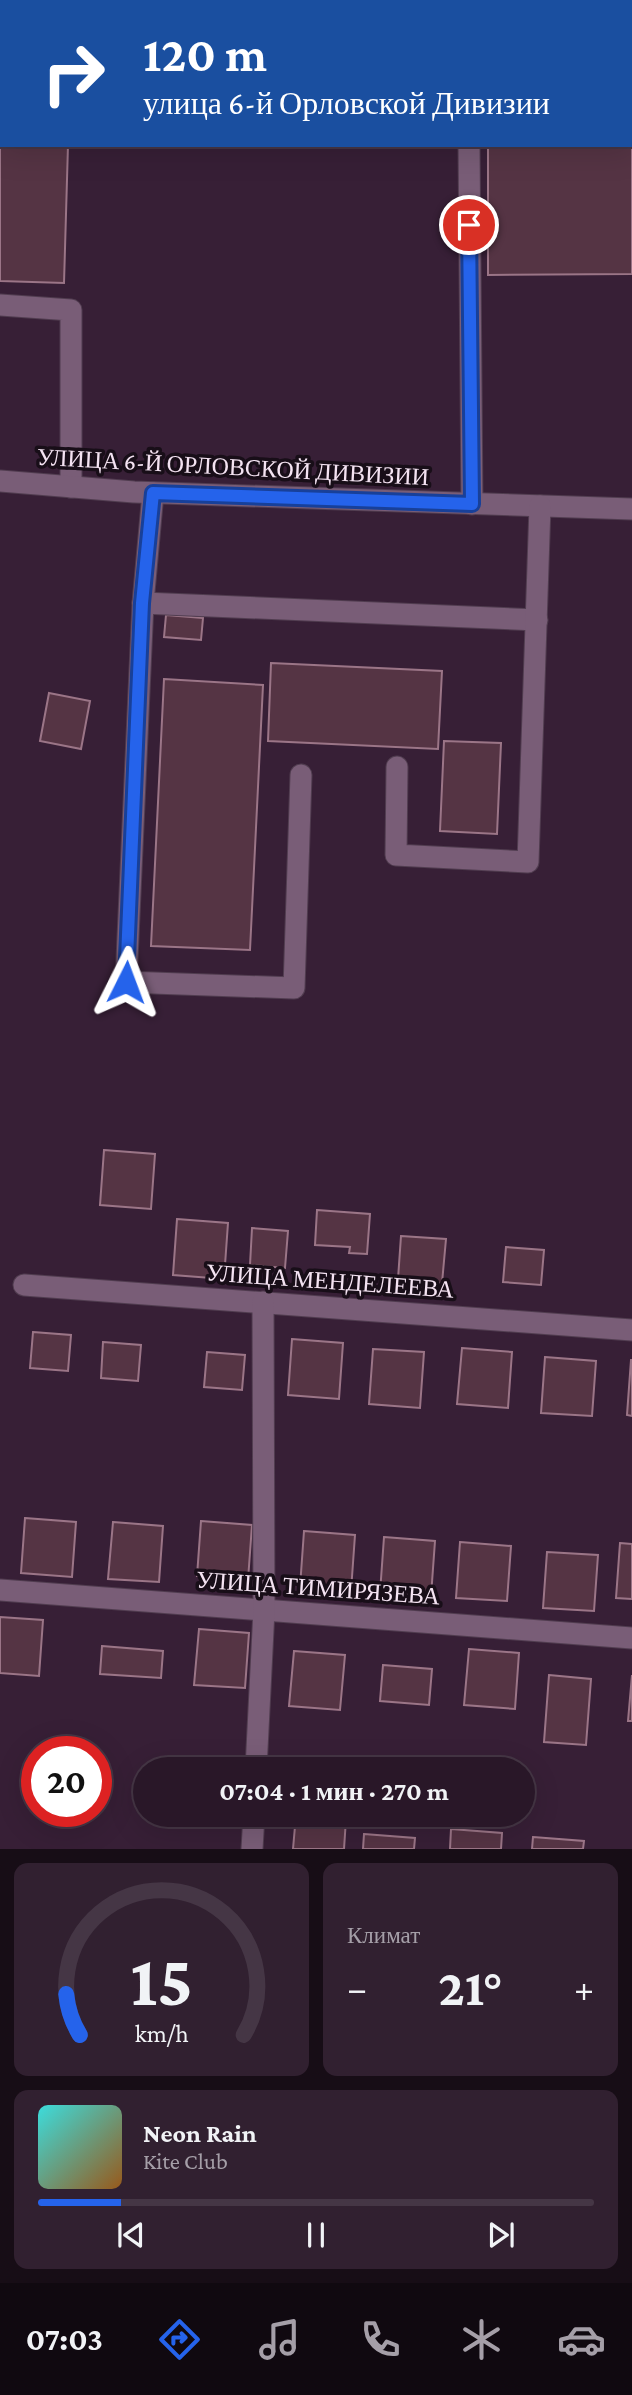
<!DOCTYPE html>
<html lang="ru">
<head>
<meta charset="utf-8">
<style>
  :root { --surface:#291728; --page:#312030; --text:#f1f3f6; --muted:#a59fa8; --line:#453645; --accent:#2563eb }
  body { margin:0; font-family:"Crimson Pro",serif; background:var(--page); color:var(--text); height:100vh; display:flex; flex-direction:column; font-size:26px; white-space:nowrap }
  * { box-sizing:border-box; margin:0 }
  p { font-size:23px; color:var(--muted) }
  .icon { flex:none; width:38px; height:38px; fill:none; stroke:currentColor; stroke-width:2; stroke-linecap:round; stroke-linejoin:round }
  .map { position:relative; height:1849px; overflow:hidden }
  .side { display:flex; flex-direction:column; gap:14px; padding:14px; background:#170d16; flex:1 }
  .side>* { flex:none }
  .hud { position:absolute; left:0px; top:0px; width:634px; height:147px; box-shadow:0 7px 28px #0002,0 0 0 2px var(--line); background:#1a4fa0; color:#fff; overflow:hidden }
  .speed { position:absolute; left:21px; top:1736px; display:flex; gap:14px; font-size:35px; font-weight:700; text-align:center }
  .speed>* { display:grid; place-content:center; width:91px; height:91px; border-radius:50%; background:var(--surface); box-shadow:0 7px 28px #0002,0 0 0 2px var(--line); line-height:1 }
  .speed .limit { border:10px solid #d22; background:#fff; color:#111 }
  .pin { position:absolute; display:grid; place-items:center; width:60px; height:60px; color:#fff; margin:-30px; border:4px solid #fff; border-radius:50%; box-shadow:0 2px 7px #0007 }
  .me { position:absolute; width:77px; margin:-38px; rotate:3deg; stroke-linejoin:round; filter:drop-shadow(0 0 5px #0008) }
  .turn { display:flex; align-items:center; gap:24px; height:147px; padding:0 28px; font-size:32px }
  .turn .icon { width:91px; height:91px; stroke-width:2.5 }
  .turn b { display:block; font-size:49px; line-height:60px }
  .big { font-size:52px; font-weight:700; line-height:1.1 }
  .side .card { flex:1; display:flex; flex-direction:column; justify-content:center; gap:10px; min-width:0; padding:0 24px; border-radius:14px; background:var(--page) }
  .side .dial { align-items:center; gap:0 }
  .dial svg { height:182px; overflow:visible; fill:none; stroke:var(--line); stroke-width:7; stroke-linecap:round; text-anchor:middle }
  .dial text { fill:var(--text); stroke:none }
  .song { display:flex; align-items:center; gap:21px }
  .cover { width:84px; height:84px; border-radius:10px; background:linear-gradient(135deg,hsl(180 70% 55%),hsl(30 70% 35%)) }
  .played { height:7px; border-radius:4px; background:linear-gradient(90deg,var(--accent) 15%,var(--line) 15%) }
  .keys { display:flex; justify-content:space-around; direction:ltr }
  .heat { display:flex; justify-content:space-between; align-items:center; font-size:38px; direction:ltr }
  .side .tiles { flex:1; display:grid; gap:14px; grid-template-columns:1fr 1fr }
  .card:last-child { grid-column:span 2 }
  .trip { position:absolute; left:133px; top:1757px; width:402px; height:70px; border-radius:35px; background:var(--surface); box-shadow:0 7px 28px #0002,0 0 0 2px var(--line); font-weight:700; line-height:70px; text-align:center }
  .tab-bar { display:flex; height:112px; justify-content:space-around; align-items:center; background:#100910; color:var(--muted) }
  .tab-bar .icon { width:49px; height:49px }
  .tab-bar .on { color:var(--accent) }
  .tab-bar b { font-size:32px; color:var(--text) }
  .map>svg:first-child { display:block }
  .building { fill:#553444; stroke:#9b7587; stroke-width:2 }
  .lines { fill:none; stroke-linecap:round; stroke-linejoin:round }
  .minor-casing { stroke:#513d50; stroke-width:23 }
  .minor { stroke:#795d77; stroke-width:21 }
  .route-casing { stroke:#184099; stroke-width:18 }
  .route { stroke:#2563eb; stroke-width:12 }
  .labels { text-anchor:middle; stroke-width:7; stroke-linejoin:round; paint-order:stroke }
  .street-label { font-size:24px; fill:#f4e3f2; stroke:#180e18 }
</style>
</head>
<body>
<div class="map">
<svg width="632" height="1849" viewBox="0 0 632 1849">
  <rect width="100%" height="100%" fill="#371f36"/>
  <g class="building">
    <polygon points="487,0 632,0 632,274 488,275 488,145 632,145 632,2 487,2"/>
    <polygon points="0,133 2,133 2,145 68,145 64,283 0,281"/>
    <polygon points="166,615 203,618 201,640 164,637"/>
    <polygon points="271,663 442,671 438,749 268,741"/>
    <polygon points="164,679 263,685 250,950 151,946"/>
    <polygon points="49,693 90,701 81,749 40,741"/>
    <polygon points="444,741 501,743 497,834 440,831"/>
    <polygon points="104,1150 155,1154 151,1209 100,1205"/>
    <polygon points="317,1210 370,1214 367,1254 349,1253 350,1247 315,1245"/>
    <polygon points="177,1219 228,1223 224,1279 173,1275"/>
    <polygon points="252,1228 288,1231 285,1268 250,1265"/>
    <polygon points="401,1236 446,1239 442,1283 398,1279"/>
    <polygon points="506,1247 544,1250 541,1285 503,1282"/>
    <polygon points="33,1332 71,1335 68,1371 30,1368"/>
    <polygon points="292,1339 343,1343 339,1399 288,1395"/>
    <polygon points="103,1342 141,1345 138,1381 101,1378"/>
    <polygon points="462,1348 512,1352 508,1408 457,1404"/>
    <polygon points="373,1349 424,1352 420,1408 369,1404"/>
    <polygon points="207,1352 245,1355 242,1390 204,1387"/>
    <polygon points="545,1357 596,1361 592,1416 541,1413"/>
    <polygon points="631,1360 632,1360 632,1416 627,1415"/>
    <polygon points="25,1518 76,1522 72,1577 21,1573"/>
    <polygon points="201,1521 252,1525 248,1580 197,1576"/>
    <polygon points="113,1522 163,1526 159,1582 108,1579"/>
    <polygon points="304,1531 355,1535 351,1591 300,1587"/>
    <polygon points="384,1537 435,1541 431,1596 380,1593"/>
    <polygon points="460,1542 511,1546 507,1601 456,1598"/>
    <polygon points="620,1543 632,1544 632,1599 616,1598"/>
    <polygon points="547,1552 598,1555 594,1611 543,1608"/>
    <polygon points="0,1617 43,1620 39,1676 0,1673"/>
    <polygon points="199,1629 249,1633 245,1688 194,1685"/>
    <polygon points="102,1646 163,1651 161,1678 100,1674"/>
    <polygon points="469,1649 519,1653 515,1709 464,1705"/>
    <polygon points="294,1651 345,1655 340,1710 289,1706"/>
    <polygon points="383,1665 432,1669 429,1705 380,1701"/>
    <polygon points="549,1675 591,1679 586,1745 544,1742"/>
    <polygon points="632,1675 632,1721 628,1721"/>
    <polygon points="296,1815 346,1819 344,1849 293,1849"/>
    <polygon points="451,1829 502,1833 501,1849 450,1849"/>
    <polygon points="364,1834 415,1838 414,1849 363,1849"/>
    <polygon points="533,1837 584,1841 583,1849 532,1849"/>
  </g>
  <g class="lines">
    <g class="minor-casing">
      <g id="minor">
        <polyline points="468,0 468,2"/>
        <polyline points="50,2 50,0"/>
        <polyline points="0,78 2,78"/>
        <polyline points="469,145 472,504"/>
        <polyline points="0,305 71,310 71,487"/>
        <polyline points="0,481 134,492 632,509"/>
        <polyline points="153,493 143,603 126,982 294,988 301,775"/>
        <polyline points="143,603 537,620"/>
        <polyline points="397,767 396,855 528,862 540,506"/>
        <polyline points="24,1285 632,1330"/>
        <polyline points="0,1590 632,1638"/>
        <polyline points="256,1769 264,1610 263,1302"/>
        <polyline points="252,1849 254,1815"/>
      </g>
    </g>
    <use href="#minor" class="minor"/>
  </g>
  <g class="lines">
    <g class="route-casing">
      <polyline id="route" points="126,982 142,603 153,493 472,504 469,225"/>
    </g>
    <use href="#route" class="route"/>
  </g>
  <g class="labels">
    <g class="street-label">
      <text transform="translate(233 467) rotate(3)" y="8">УЛИЦА 6-Й ОРЛОВСКОЙ ДИВИЗИИ</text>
      <text transform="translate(330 1281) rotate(4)" y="8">УЛИЦА МЕНДЕЛЕЕВА</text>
      <text transform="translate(318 1588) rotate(4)" y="8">УЛИЦА ТИМИРЯЗЕВА</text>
    </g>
  </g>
</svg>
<div class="speed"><div class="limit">20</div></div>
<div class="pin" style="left:469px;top:225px;background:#d93025"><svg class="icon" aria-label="arrive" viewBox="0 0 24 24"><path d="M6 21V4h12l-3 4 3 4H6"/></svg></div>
<svg class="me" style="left:126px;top:982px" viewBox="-20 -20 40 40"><path d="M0-17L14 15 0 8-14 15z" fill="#2563eb" stroke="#fff" stroke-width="4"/></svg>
<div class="trip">07:04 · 1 мин · 270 m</div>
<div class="hud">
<div class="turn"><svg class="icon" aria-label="right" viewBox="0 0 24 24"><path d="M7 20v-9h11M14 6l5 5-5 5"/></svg><div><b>120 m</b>улица 6-й Орловской Дивизии</div></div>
</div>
</div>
<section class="side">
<div class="tiles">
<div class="card dial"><svg viewBox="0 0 100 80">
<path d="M14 69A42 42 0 1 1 86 69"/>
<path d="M14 69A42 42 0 0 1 8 51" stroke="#2563eb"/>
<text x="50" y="56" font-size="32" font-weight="700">15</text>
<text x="50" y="72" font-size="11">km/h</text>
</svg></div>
<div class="card"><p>Климат</p>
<div class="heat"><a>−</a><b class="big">21°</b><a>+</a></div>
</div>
<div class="card">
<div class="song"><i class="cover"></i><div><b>Neon Rain</b><p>Kite Club</p></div></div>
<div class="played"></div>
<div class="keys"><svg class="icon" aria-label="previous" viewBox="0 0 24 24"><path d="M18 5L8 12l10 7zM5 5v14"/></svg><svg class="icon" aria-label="pause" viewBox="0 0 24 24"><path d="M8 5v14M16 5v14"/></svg><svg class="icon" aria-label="next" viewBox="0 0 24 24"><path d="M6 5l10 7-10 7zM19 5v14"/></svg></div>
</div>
</div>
</section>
<nav class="tab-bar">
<b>07:03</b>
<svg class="icon on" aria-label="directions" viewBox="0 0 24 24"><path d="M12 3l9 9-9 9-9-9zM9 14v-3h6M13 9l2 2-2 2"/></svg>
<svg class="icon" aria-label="music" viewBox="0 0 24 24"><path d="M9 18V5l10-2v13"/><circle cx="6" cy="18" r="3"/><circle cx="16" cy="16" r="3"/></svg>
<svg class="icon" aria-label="phone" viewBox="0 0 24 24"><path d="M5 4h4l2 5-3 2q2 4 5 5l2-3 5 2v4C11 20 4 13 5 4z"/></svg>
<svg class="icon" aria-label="climate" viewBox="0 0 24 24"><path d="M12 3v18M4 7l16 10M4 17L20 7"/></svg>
<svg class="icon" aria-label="car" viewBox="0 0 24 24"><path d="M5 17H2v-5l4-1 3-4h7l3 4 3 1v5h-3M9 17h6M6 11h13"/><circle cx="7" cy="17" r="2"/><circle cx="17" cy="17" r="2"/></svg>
</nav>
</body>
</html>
